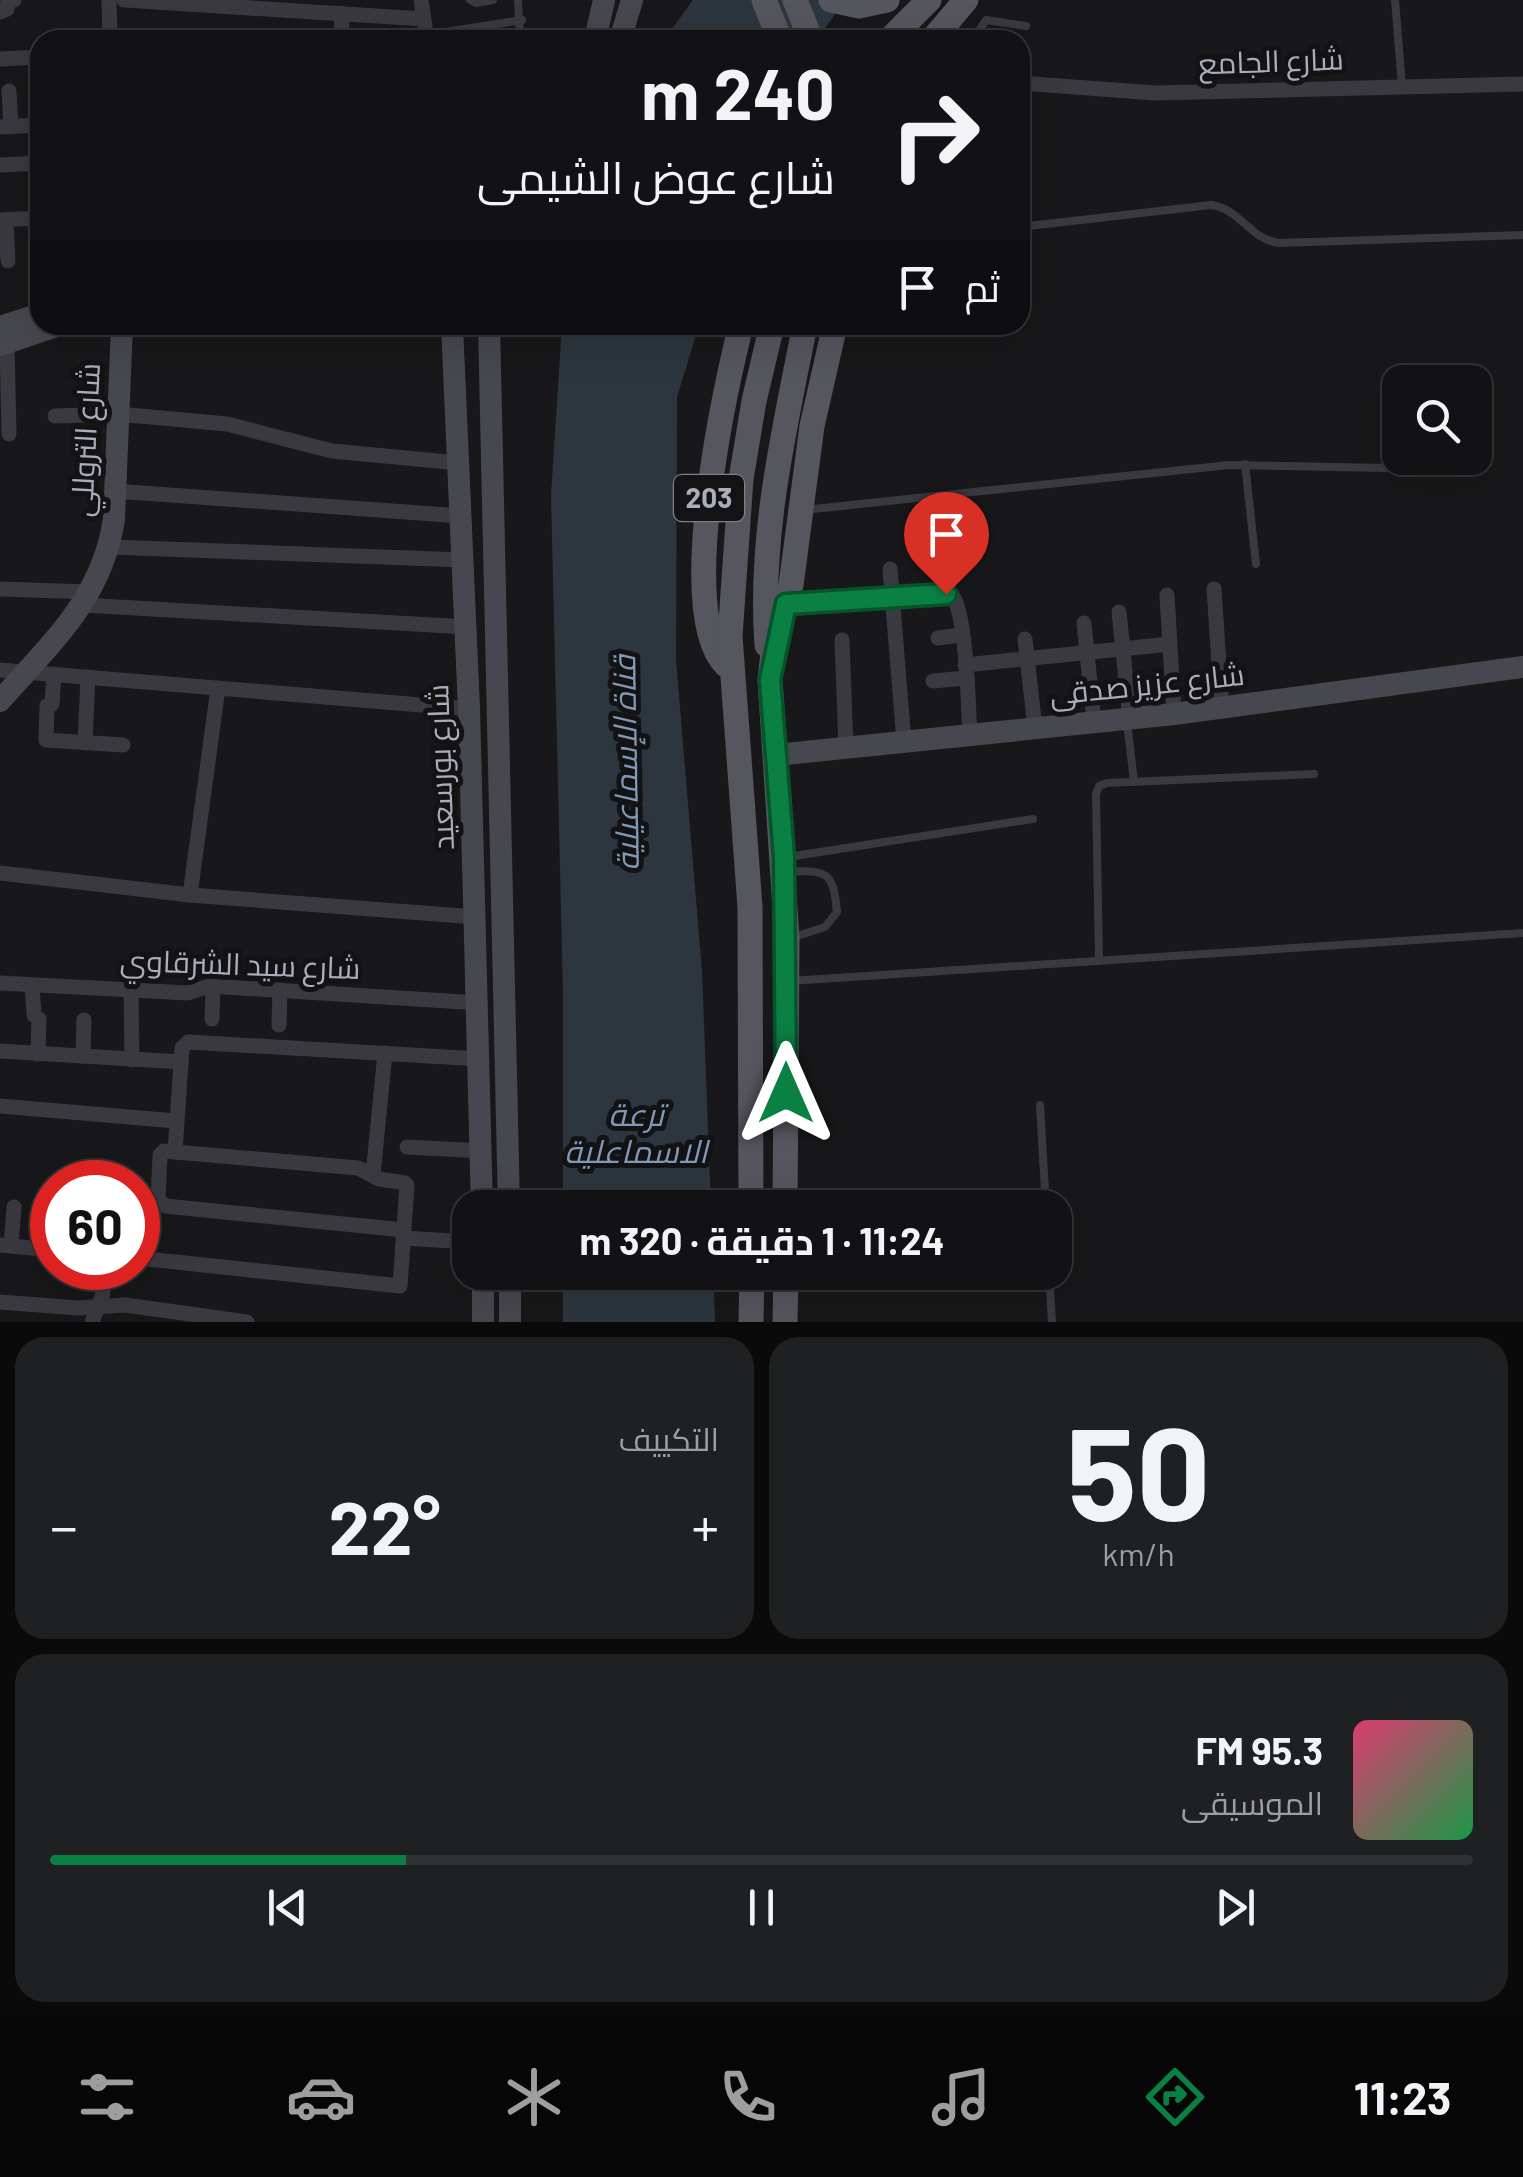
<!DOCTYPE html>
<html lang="ar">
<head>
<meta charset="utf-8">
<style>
  :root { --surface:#121214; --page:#1f2022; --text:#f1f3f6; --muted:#9c9ea0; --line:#313234; --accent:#0b8043 }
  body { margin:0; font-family:Barlow,Cairo,sans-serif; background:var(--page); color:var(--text); direction:rtl; height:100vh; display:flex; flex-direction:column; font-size:38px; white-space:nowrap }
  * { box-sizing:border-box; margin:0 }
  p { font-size:32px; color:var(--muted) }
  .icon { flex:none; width:55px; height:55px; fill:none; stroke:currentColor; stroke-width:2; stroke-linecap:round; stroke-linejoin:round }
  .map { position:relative; height:1322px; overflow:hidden; direction:ltr }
  .drawer { display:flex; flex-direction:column; gap:15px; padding:15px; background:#0a0a0b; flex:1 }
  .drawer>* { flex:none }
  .guide { position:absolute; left:30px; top:30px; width:1000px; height:305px; border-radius:30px; box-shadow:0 10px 40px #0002,0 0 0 2px var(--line); direction:rtl; background:#121214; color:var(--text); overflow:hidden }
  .tools { position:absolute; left:1382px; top:365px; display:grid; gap:20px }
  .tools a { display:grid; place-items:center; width:110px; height:110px; border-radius:20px; background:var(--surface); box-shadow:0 10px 40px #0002,0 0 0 2px var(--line); font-size:50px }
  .speed { position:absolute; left:30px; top:1160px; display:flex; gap:20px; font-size:50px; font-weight:700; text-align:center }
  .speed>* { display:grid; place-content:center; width:130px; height:130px; border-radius:50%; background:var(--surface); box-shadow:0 10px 40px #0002,0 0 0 2px var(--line); line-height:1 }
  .speed .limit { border:15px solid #d22; background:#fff; color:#111 }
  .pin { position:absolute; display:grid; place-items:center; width:85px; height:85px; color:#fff; margin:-102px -42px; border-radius:50% 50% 50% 0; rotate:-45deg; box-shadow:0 0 10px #0007 }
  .pin .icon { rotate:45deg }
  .me { position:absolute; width:110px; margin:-55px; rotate:0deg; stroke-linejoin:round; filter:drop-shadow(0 0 8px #0008) }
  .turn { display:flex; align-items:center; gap:35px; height:210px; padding:0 30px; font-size:45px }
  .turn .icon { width:130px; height:130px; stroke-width:2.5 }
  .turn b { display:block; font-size:70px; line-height:85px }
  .then { display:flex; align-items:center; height:95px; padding:0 30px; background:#0003; gap:20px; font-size:38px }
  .big { font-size:75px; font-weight:700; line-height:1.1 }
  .drawer .card { flex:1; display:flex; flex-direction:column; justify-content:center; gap:15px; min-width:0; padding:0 35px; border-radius:30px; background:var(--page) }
  .drawer .dial { align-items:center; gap:0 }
  .dial b { font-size:130px; line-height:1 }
  .song { display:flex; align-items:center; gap:30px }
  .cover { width:120px; height:120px; border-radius:15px; background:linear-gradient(135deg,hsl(340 70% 55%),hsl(140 70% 35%)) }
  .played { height:10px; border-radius:5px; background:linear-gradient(90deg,var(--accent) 25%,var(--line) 25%) }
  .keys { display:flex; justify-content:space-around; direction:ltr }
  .heat { display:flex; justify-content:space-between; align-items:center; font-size:55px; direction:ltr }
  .drawer .tiles { flex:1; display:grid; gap:15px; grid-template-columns:1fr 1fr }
  .card:last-child { grid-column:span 2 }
  .trip { position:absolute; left:452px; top:1190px; width:620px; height:100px; border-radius:30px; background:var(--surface); box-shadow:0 10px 40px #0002,0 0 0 2px var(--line); font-weight:700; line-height:100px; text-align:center; direction:rtl }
  .tabs { display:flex; height:160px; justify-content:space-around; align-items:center; background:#070708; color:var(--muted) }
  .tabs .icon { width:70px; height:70px }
  .tabs .selected { color:var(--accent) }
  .tabs b { font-size:45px; color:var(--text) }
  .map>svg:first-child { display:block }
  .water { fill:#2d363e }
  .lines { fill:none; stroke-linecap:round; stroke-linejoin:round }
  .path { stroke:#3f4046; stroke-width:2.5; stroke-dasharray:5 8; stroke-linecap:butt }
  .lane { stroke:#39393f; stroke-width:8 }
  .street { stroke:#39393f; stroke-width:15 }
  .secondary { stroke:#47484f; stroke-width:22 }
  .primary { stroke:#55565e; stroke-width:25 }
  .route-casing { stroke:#07532c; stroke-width:25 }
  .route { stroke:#0b8043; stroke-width:18 }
  .labels { text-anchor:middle; stroke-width:10; stroke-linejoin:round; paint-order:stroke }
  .shield { fill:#131315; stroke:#7d8088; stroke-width:2.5 }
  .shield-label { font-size:28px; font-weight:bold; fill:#aaaeba }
  .street-label { font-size:30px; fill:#aaaeba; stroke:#131315 }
  .water-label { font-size:32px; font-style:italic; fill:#8199b5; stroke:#131315 }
</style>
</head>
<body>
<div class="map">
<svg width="1523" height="1322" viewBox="0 0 1523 1322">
  <rect width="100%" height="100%" fill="#18181a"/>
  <g class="water">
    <polygon points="693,0 845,0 817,40 664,40"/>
    <polygon points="562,325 699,325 677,397 676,660 702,971 711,1207 563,1207 563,993 551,495"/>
    <polygon points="563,1273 713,1273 715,1322 563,1322"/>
  </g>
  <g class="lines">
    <polyline class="path" points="526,1278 733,1284"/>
    <g class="lane">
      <polyline points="470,0 476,3 493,0"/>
      <polyline points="518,0 520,38"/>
      <polyline points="1395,0 1402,86"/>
      <polyline points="946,29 969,40"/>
      <polyline points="426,35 522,20"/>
      <polyline points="973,40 986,20 1026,26"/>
      <path d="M1020 227 1211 205C1241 209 1249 239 1279 243L1523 235"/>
      <polyline points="1245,464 1256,564"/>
      <polyline points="804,510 1229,465 1441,469"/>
      <polyline points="1127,722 1134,782"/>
      <polyline points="788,857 1033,819"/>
      <path d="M787 871C827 871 833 870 837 912L825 927 791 938"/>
      <polyline points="1099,959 1096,794 1099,786 1107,783 1314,774"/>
      <polyline points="790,981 1523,933"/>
      <polyline points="1040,1105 1046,1208"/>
      <polyline points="790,1204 1045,1194"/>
      <polyline points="1049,1272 1052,1322"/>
    </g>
    <g class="street">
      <polyline points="109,0 110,40"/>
      <polyline points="124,0 424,19"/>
      <polyline points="421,0 427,40"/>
      <polyline points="0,12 7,9 8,0 14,0"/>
      <polyline points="341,13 342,35 356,39"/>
      <polyline points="217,40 218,37"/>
      <polyline points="0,59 40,57"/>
      <polyline points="1020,83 1155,93 1523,84"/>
      <polyline points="9,91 11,127"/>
      <polyline points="0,127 40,125"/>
      <polyline points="0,165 40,163"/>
      <polyline points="0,220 40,218"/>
      <polyline points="6,220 8,261"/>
      <polyline points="7,343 9,434"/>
      <polyline points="55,416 118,414 227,424 332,451 459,463"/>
      <polyline points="115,491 461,516"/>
      <polyline points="110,547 463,560"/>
      <polyline points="890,569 904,742"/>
      <polyline points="0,589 89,592"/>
      <polyline points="1214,589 1222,708"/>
      <polyline points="1167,595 1174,714"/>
      <path d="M785 604 952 595C967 615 968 706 970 735"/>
      <polyline points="83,605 466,627"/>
      <polyline points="1119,612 1130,719"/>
      <polyline points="1084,623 1094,723"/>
      <polyline points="938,638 961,635"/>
      <polyline points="1025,639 1035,728"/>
      <polyline points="842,640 846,748"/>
      <polyline points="965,665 1170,644"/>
      <polyline points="0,670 469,709"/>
      <polyline points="54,674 52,704 47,706 46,740 123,745"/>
      <polyline points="933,681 966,678"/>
      <polyline points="85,743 88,677"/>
      <polyline points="0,873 190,895 475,917"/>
      <polyline points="190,895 218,688"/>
      <polyline points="0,983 188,993 209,986 479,1003"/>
      <polyline points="32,985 34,1015"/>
      <polyline points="131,990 132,1060"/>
      <polyline points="212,1019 213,986"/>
      <polyline points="279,1025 280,990"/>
      <polyline points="0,1051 181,1062"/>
      <polyline points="38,1054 39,1019"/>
      <polyline points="83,1056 84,1020"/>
      <polyline points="0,1106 176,1121"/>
      <polyline points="407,1147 482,1151"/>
      <polyline points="175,1152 182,1048 188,1042 480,1059"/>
      <polyline points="373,1175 385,1053"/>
      <polyline points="403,1238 470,1242"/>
      <polyline points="0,1245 52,1250"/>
      <polyline points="11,1246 14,1207"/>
      <polyline points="138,1258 400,1286 407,1185 405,1183 379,1179 358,1168 164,1151 160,1155 158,1199 165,1206 404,1230"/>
      <polyline points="0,1302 78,1308 125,1305 247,1322"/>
      <polyline points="92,1322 102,1297 106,1268"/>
    </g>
    <g class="secondary">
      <polyline points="595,40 604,0"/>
      <polyline points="620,40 632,0"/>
      <polyline points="452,325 469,709 482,1208"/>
      <polyline points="489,325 509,1208"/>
      <polyline points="0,327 40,314"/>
      <polyline points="0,345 59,325"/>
      <path d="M0 701C51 643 102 599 114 519L122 325"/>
      <polyline points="776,755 1174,714 1523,667"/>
      <polyline points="483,1272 483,1322"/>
      <polyline points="510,1272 510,1322"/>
    </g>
    <g class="primary">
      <polyline points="764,0 780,40"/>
      <polyline points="795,0 811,40"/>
      <polyline points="831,0 859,6 887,0"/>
      <polyline points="889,40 929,0"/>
      <polyline points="932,40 966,0"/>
      <path d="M767 645C759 537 784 431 805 325"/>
      <path d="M726 665C675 615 725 390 741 325"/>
      <polyline points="751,1208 750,907 730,636 741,479 754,401 772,325"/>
      <polyline points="785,1208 787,939 770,680 773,653 791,585 812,426 835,325"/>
      <polyline points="751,1322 752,1272"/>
      <polyline points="785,1322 786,1272"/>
    </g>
  </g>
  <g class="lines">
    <g class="route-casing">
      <polyline id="route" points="786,1093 784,857 770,680 786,604 946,594"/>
    </g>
    <use href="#route" class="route"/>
  </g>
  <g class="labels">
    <rect class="shield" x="674" y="475" width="70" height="46" rx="8"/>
    <g class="shield-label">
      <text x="709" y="508">203</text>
    </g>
    <g class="street-label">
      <text transform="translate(1271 62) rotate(-2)" y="10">شارع الجامع</text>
      <text transform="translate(86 440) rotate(-87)" y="10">شارع التروللي</text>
      <text transform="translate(1147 685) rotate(-6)" y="10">شارع عزيز صدقى</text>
      <text transform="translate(441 767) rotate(-92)" y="10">شارع بورسعيد</text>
      <text transform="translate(240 965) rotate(2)" y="10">شارع سيد الشرقاوي</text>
    </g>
    <g class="water-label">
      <text transform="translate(626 763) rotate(-91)" y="11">قناة الإسماعيلية</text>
      <text x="636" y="1126">ترعة<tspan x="636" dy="37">الاسماعلية</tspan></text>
    </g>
  </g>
</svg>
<div class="tools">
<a><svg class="icon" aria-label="search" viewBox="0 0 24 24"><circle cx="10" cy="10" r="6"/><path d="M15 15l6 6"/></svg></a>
</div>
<div class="speed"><div class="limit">60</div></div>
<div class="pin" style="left:946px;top:594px;background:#d93025"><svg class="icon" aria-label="arrive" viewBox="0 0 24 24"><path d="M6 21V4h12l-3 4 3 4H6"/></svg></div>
<svg class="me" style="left:786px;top:1093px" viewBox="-20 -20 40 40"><path d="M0-17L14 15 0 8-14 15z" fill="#0b8043" stroke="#fff" stroke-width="4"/></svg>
<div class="trip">11:24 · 1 دقيقة · 320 m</div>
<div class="guide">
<div class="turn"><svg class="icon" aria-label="right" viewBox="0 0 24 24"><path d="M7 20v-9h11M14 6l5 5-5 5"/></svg><div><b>240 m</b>شارع عوض الشيمى</div></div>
<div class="then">ثم<svg class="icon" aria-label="arrive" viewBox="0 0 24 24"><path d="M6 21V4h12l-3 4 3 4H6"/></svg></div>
</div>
</div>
<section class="drawer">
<div class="tiles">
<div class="card dial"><b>50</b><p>km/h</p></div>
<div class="card"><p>التكييف</p>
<div class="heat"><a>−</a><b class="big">22°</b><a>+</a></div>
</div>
<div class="card">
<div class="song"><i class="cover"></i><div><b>95.3 FM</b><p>الموسيقى</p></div></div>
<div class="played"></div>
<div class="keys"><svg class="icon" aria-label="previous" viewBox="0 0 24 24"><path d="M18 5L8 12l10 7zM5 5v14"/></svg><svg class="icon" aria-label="pause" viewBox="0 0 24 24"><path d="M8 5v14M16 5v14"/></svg><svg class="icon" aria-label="next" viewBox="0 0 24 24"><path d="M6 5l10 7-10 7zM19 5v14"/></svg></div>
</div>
</div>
</section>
<nav class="tabs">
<b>11:23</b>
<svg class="icon selected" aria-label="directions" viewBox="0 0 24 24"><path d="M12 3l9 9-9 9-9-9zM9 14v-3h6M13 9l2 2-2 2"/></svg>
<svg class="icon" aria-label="music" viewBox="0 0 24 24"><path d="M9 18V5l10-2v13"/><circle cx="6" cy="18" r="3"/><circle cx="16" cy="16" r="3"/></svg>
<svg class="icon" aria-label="phone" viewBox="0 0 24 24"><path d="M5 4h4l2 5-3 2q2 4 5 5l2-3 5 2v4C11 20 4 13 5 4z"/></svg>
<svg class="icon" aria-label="climate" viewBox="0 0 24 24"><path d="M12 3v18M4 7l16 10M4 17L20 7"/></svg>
<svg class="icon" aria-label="car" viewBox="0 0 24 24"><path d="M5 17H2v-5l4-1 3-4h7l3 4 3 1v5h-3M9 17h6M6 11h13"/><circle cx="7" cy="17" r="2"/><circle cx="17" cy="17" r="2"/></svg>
<svg class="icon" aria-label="filters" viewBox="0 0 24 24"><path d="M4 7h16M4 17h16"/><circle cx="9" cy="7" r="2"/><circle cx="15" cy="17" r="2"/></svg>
</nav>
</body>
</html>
